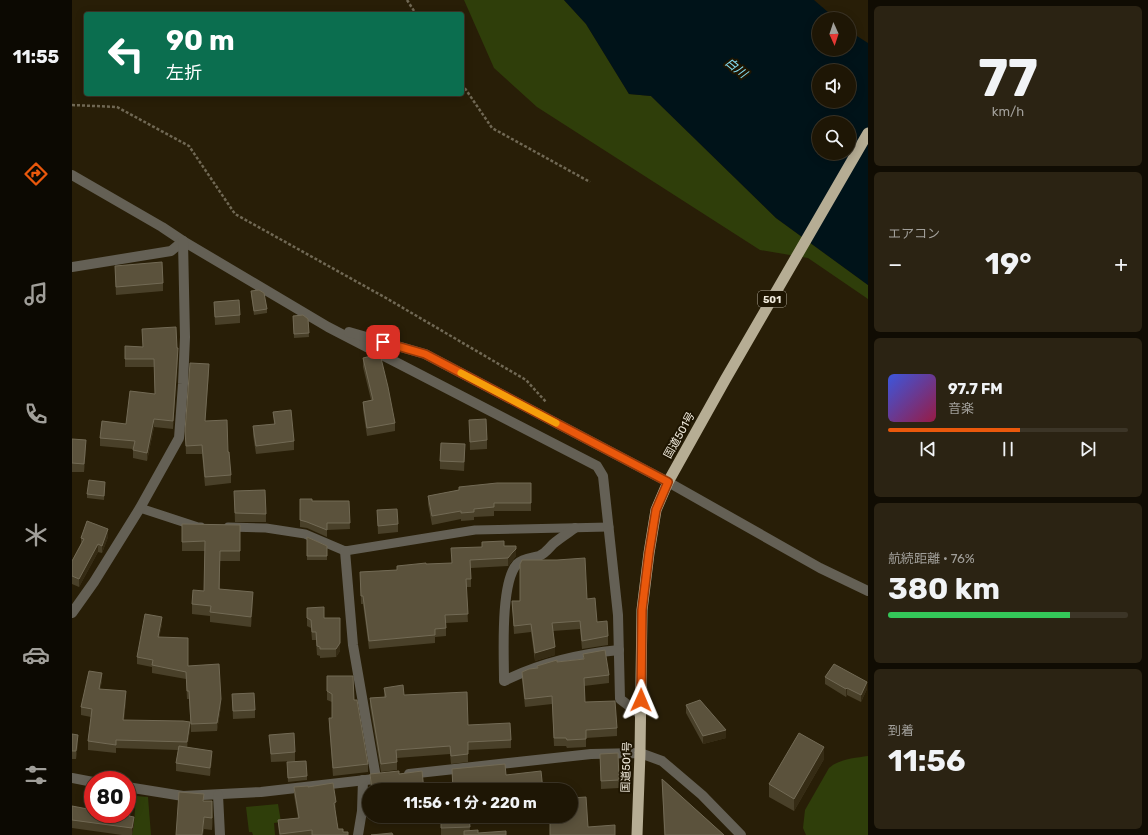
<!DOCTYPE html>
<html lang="ja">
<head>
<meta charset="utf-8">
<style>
  :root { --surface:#1e1605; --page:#2b2313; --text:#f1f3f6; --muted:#a19f9a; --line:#3c3527; --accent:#ea580c }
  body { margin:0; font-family:Rubik,"Noto Sans JP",sans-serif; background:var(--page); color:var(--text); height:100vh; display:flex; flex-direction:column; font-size:15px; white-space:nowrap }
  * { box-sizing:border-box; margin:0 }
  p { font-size:13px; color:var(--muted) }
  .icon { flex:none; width:22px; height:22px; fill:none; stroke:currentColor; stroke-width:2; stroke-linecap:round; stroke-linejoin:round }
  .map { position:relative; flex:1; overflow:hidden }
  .details { display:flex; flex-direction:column; gap:6px; padding:6px; background:#100c03; width:280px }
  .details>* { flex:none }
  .guide { position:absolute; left:12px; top:12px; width:380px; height:84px; border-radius:4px; box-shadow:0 2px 10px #0003,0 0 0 1px var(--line); background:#0b6e4f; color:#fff; overflow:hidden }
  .needle { width:26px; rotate:177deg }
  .buttons { position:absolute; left:740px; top:12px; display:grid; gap:8px }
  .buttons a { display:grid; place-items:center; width:44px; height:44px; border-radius:50%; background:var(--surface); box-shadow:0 2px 10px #0003,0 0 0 1px var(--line); font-size:20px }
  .speed { position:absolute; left:12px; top:771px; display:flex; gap:8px; font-size:20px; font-weight:700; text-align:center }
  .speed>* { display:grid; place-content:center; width:52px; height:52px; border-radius:50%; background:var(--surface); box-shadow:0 2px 10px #0003,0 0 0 1px var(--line); line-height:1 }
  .speed .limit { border:6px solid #d22; background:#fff; color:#111 }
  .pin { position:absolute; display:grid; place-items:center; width:34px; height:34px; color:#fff; margin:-17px; border-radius:8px; box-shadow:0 2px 6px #0006 }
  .me { position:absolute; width:44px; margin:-22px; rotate:1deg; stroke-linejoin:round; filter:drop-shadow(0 0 3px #0008) }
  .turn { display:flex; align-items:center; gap:14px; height:84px; padding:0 16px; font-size:18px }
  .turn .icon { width:52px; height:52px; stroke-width:2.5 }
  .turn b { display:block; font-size:28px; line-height:34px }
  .big { font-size:30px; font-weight:700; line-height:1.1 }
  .details .widget { flex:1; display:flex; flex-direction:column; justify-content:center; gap:6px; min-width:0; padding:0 14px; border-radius:6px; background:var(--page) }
  .details .dial { align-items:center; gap:0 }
  .dial b { font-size:52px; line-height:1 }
  .song { display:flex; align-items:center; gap:12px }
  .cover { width:48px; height:48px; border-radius:6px; background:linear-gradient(135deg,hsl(230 70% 55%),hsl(340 70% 35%)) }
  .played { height:4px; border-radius:2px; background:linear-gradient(90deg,var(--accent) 55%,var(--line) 55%) }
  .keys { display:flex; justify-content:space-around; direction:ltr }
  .heat { display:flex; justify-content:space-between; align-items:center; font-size:22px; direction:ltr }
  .charge { height:6px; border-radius:3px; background:linear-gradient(90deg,#34c759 76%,var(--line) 0) }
  .trip { position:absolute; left:290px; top:783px; width:216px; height:40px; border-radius:20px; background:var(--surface); box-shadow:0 2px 10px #0003,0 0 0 1px var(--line); font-weight:700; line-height:40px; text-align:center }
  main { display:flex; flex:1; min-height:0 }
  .tab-bar { display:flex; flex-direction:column; width:72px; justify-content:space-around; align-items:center; background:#0c0902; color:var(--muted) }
  .tab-bar .icon { width:28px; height:28px }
  .tab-bar .selected { color:var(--accent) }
  .tab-bar b { font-size:18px; color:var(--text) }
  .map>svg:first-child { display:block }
  .green { fill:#2f3e0a }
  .water { fill:#001319; fill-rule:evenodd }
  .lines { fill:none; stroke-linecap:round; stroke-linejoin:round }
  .path { stroke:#706854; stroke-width:2.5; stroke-dasharray:3 2; stroke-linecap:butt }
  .service { stroke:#646055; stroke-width:9 }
  .minor { stroke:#646055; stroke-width:10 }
  .trunk { stroke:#b6ad94; stroke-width:11 }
  .wall { fill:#494029 }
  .shaded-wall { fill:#352b14 }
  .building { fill:#5b523c; stroke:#726a55 }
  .route-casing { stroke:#983908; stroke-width:10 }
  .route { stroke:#ea580c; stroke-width:7 }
  .slow { stroke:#f59e0b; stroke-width:7 }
  .labels { text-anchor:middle; stroke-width:4; stroke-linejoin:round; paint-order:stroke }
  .shield { fill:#1e1501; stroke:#b0a99a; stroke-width:1 }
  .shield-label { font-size:10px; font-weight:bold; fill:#efe9db }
  .street-label { font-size:11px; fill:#efe9db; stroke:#1e1501 }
  .water-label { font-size:12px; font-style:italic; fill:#86e0f6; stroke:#1e1501 }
</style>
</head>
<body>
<main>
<nav class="tab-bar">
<b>11:55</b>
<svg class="icon selected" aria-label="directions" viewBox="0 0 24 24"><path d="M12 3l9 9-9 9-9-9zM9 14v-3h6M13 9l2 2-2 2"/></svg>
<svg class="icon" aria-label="music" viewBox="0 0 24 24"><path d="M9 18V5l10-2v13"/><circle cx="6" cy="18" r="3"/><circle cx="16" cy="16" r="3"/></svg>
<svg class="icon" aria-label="phone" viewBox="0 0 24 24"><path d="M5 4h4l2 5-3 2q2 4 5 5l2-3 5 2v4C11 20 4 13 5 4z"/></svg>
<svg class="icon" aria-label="climate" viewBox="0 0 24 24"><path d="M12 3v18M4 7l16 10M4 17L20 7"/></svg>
<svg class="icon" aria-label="car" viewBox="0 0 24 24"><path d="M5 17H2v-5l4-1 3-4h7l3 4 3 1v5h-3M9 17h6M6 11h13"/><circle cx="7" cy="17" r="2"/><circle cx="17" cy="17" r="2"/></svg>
<svg class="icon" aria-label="filters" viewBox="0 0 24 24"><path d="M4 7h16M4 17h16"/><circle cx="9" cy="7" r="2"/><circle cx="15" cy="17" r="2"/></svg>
</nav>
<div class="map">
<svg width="796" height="835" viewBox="0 0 796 835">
  <rect width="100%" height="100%" fill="#281e07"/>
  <g class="green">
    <polygon points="392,0 492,0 514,24 557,94 579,96 704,218 796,285 796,299 736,258 688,250 465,107 422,68"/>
    <path d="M796 756V835H734L731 828 733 810 757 768C767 759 783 758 796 756Z"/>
    <polygon points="64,796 76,797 79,835 57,835 62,823"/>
    <polygon points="206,804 209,822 202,823 203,835 181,835 180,832 177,832 174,807"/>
  </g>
  <path class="water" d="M492 0H742L764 19H747V49H777V31L796 43V285L704 218 579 96 557 94 514 24ZM747 71H777V101H747ZM747 123H777V153H747Z"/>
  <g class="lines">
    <g class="path">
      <polyline points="335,0 344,14"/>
      <polyline points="390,84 420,128 518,182"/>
      <polyline points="0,105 45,107 117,146 163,214 314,298 454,380 474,402"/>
    </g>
    <g class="service">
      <polyline points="68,508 126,527 129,527"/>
      <polyline points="156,527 194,528 233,534 273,551 403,530 537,527"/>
    </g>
    <g class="minor">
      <polyline points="0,175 90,227 111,241 256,327 525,466 531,476 546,615 548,699 569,715"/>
      <polyline points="0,267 99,251 111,241"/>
      <polyline points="277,332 353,354 596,482 748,568 796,591"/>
      <path d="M503 528C496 533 488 538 481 544 476 549 474 553 467 556 460 558 451 558 445 564 428 583 432 655 432 681 468 663 507 654 547 650"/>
      <polyline points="273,551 281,645 304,778"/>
      <polyline points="0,613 22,582 68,508 107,438 111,384 113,337 111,241"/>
      <polyline points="337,774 519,754 568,753 590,761 630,795 669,835"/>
      <polyline points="0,778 21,782"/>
      <polyline points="55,787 111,796 189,792 311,778"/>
      <polyline points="146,795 148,835"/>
      <polyline points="286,835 290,811 291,780"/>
    </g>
    <polyline class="trunk" points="565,835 568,753 570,610 577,553 584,510 596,482 653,380 796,133"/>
  </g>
  <g class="wall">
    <polygon points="43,266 91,283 91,291 44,295 43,274"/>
    <polygon points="179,291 195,309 195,313 182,315 179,295"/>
    <polygon points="142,302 168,315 168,323 143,325"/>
    <polygon points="221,316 236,319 237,337 222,338"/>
    <polygon points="70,329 106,356 101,429 82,427 75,461 61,458 61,449 28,446 28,438 54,424 83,394 82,367 53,367 53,346 71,347"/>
    <polygon points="291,358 323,423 323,431 295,436 291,410 291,402 299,400 291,367"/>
    <polygon points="137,372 133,421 156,452 159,475 159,483 133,486 130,454 114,454 113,431"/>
    <polygon points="201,412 222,441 222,450 184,454 181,435 181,426 202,424"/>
    <polygon points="397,420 415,440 415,449 398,450"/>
    <polygon points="0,439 14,448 12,472 0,472"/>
    <polygon points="393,452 392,471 368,469 368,461"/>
    <polygon points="459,483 459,511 422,511 422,516 402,517 402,520 389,521 389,519 360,525 356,504 356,496 387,490"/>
    <polygon points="33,486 32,500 15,498 15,494"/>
    <polygon points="162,491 194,514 194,522 163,522"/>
    <polygon points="228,499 240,501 277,501 278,529 255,530 255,537 235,528 228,527"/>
    <polygon points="305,510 326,524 326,532 306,534"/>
    <polygon points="110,524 168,525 168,561 148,561 148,589 181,602 179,627 138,622 138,616 120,614 120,604 132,591 133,551 110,551"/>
    <polygon points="36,537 30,553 26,552 7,587 0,584 0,561 9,543 9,538"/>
    <polygon points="235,537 255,546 255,560 235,560"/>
    <polygon points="410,542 432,546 444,556 436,566 399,568 399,587 394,587 396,622 374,623 374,636 363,637 363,643 297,649 291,604 289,604 288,572 325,570 325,566 379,563 410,547"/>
    <polygon points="515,599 525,622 536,636 536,645 510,649 508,629 481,631 483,655 463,661 459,632 442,634 440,601"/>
    <polygon points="235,608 252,618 268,651 264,657 248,658 248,656 245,655 244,640 240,640 239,628 235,626"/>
    <polygon points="90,624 87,637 116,666 149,706 145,731 119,732 117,699 115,699 114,679 80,673 80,667 65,664 65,657"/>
    <polygon points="511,654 537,675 537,683 512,686 513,702 545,728 545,736 514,738 514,747 495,748 494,746 482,746 480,704 453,707 450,680 450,672 465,668 465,666 485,662 511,659"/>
    <polygon points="255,676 282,700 296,764 296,772 261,776 257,726 257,718 260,718 260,702 255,700"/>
    <polygon points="753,677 795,689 789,702 775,695 774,697 753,684"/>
    <polygon points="30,681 28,689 54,700 52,720 118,730 115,747 140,759 138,776 104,771 104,763 106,750 44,748 44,753 16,750 16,741 19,717 9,715 9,707"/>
    <polygon points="312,688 332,695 396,725 439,740 439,748 396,750 396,762 379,764 378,754 325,758 325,770 309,772 298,706 298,698 312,697"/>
    <polygon points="160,694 183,710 183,718 161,719"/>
    <polygon points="614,705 654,738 631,744 614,713"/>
    <polygon points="0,734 6,743 4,759 0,759"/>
    <polygon points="197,735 223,752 223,761 199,762"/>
    <polygon points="528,754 547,780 547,788 529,789"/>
    <polygon points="752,759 722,811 697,797 697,784"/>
    <polygon points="215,767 235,776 235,780 216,782"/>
    <polygon points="298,774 327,774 352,790 299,790"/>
    <polygon points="590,779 652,835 592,835"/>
    <polygon points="222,787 236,787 264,809 263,809 266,829 276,835 207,835 206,820 226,818 222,795"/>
    <polygon points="132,801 141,816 140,830 132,829 131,835"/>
    <polygon points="0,806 21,814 59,808 58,816 62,825 60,835 50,835 0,828"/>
    <polygon points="369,816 397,816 398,831 392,835 369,835"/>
  </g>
  <g class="shaded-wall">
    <polygon points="106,348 106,356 101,429 101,421"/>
    <polygon points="137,364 137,372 133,429 133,421"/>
    <polygon points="82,419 82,427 75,461 75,453"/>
    <polygon points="14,440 14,448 12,472 12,464"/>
    <polygon points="36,529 36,537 30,553 30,546"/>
    <polygon points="26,544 26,552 7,587 7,579"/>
    <polygon points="444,549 444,556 436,566 436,558 440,553"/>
    <polygon points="181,592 181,602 179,627 179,617"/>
    <polygon points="90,617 90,624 86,645 86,637"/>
    <polygon points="268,643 268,651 264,657 264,649"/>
    <polygon points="483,647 483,655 463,661 463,653"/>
    <polygon points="30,673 30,681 27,697 27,689"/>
    <polygon points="795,682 795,689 789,702 789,695"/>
    <polygon points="775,688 775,695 774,697 774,689"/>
    <polygon points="54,691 54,700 51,728 51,720"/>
    <polygon points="149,699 149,706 145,731 145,723"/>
    <polygon points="118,722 118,730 115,750 115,742"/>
    <polygon points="654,730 654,738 631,744 631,736"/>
    <polygon points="6,735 6,743 4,759 4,751"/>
    <polygon points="752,747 752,759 722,811 722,799"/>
    <polygon points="140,751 140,759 138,776 138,768"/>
    <polygon points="59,800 59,808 57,824 57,816"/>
    <polygon points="264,802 264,809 262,810 262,803"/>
    <polygon points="141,804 141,816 140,830 140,818"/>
    <polygon points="62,817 62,825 60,835 60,828"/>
  </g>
  <g class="building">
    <polygon points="90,262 91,283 44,287 43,266"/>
    <polygon points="187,290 192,293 195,309 182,311 179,291"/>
    <polygon points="167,300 168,315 143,317 142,302"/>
    <polygon points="231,315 236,319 237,333 222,334 221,316"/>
    <polygon points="104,327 105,348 106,348 101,421 82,419 75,453 61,450 63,441 28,438 30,421 54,424 58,391 83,394 82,359 53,359 53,346 71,347 70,329"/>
    <polygon points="308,354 316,387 323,423 295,428 291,402 301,400 291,358"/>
    <polygon points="118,363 137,364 133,421 155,420 156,452 157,452 159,475 133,477 130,445 114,446 113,431"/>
    <polygon points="219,410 222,441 184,446 181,426 203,424 201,412"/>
    <polygon points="414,419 415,440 398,442 397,420"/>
    <polygon points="0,439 14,440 12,464 0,463"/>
    <polygon points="369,443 393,444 392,462 368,461"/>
    <polygon points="17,480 33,482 32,496 15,494"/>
    <polygon points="425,483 459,483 459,503 422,503 422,507 402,509 402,512 389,513 389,511 360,516 356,496 387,490 387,487"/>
    <polygon points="193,490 194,514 163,513 162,491"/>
    <polygon points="228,499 240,499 240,501 277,501 278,523 255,523 255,530 235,522 228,520"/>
    <polygon points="325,509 326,524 306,526 305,510"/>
    <polygon points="15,521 36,529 30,546 26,544 7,579 0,576 0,561 12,539 9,538"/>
    <polygon points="110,524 168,525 168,551 148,551 147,589 181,592 179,617 138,612 139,606 120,604 121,590 132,591 133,541 110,542"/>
    <polygon points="235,537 255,546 255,556 235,556"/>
    <polygon points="432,541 432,546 444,546 444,549 440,553 436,558 398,560 399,579 394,579 396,614 373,615 374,628 363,629 363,635 297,641 291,596 289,596 288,572 325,570 325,566 354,563 354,564 380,563 379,548 410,547 410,542"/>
    <polygon points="513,558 515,599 523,598 525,622 535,621 536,636 510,641 508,621 480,623 483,647 463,653 459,624 442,626 440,601 448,601 448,564 450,560 485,560"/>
    <polygon points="252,607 252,618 268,618 268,643 264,649 248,649 248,647 245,646 244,632 240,632 239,620 235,618 235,608"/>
    <polygon points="73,614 90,617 86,637 116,638 116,666 147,664 149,699 145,723 119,724 117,691 115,691 114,672 80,665 81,660 65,657"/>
    <polygon points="533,650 537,675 512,678 513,702 543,701 545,728 514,730 514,739 495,740 494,738 482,738 480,696 453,699 450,672 457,669 466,668 465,666 485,660 485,662 512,659 511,654"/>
    <polygon points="762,664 795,682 789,695 775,688 774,689 753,677"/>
    <polygon points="17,671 30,673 27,689 54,691 51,720 111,721 118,722 115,742 44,740 44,745 16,741 20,709 9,707"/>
    <polygon points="255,676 281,676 282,700 285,700 296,764 261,768 257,718 260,718 260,694 255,691"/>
    <polygon points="331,685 332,695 395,692 396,725 438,723 439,740 396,742 396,754 379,756 378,746 324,750 325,762 309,764 298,698 314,697 312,688"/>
    <polygon points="182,693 183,710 161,711 160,694"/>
    <polygon points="628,700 654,730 631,736 614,705"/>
    <polygon points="222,733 223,752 199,754 197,735"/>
    <polygon points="727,733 752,747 722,799 697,784"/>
    <polygon points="0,734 6,735 4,751 0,751"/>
    <polygon points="107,746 140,751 138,768 104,763"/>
    <polygon points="546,753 547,780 529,781 528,754"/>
    <polygon points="234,761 235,776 216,778 215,762"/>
    <polygon points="433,764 434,775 469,771 471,790 381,790 380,769"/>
    <polygon points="327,771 327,774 350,771 352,790 300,790 298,774"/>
    <polygon points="590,779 652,835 593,835"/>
    <polygon points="261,783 264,802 262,803 266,829 271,829 271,832 276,832 276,835 240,835 240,830 208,834 206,820 227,818 222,787 236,786 236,787"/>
    <polygon points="107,792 132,794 131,801 140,801 140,818 132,817 130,835 104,835"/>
    <polygon points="514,797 516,827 543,825 543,835 478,835 478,816 499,816 499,798"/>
    <polygon points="55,799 59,800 57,816 62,817 60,828 0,820 0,806 21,810 21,814 55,814"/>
    <polygon points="369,816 397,816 398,827 369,828"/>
    <polygon points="406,830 406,833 434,831 434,835 392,835 392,831"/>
    <polygon points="320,833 321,835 299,835"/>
  </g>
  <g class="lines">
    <g class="route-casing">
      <polyline id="route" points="311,342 353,354 596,482 584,510 577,553 570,610 569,700"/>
    </g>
    <use href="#route" class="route"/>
    <polyline class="slow" points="389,373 484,423"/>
  </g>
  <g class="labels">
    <rect class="shield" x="686" y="291" width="28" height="16" rx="3"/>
    <g class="shield-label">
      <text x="700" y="303">501</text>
    </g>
    <g class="street-label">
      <text transform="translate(607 435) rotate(-61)" y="4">国道501号</text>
      <text transform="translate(554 767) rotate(-88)" y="4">国道501号</text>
    </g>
    <g class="water-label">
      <text transform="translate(664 68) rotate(39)" y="4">白川</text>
    </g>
  </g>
</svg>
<div class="buttons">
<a><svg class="needle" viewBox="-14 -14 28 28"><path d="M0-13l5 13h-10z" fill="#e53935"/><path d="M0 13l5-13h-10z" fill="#a19f9a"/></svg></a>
<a><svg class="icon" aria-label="sound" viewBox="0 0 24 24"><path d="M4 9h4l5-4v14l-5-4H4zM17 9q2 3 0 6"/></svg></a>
<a><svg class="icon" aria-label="search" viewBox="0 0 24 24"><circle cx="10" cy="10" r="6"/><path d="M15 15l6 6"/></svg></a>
</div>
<div class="speed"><div class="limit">80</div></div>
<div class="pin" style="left:311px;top:342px;background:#d93025"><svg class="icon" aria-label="arrive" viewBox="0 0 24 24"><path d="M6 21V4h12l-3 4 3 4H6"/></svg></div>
<svg class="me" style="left:569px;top:700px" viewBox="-20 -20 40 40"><path d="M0-17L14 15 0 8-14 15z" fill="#ea580c" stroke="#fff" stroke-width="4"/></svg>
<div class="trip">11:56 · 1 分 · 220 m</div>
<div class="guide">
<div class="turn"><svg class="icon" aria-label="left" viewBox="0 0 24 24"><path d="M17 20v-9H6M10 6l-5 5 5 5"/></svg><div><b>90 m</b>左折</div></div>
</div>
</div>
<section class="details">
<div class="widget dial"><b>77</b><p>km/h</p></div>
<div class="widget"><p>エアコン</p>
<div class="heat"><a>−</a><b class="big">19°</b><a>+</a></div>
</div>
<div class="widget">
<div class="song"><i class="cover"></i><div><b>97.7 FM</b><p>音楽</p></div></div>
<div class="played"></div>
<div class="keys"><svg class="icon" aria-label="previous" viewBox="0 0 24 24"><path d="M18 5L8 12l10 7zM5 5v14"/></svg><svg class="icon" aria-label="pause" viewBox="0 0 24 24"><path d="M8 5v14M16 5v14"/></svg><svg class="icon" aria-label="next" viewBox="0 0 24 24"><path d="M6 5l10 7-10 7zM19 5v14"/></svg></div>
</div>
<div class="widget"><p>航続距離 · 76%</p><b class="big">380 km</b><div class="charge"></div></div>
<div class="widget"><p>到着</p><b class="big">11:56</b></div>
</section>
</main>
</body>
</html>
